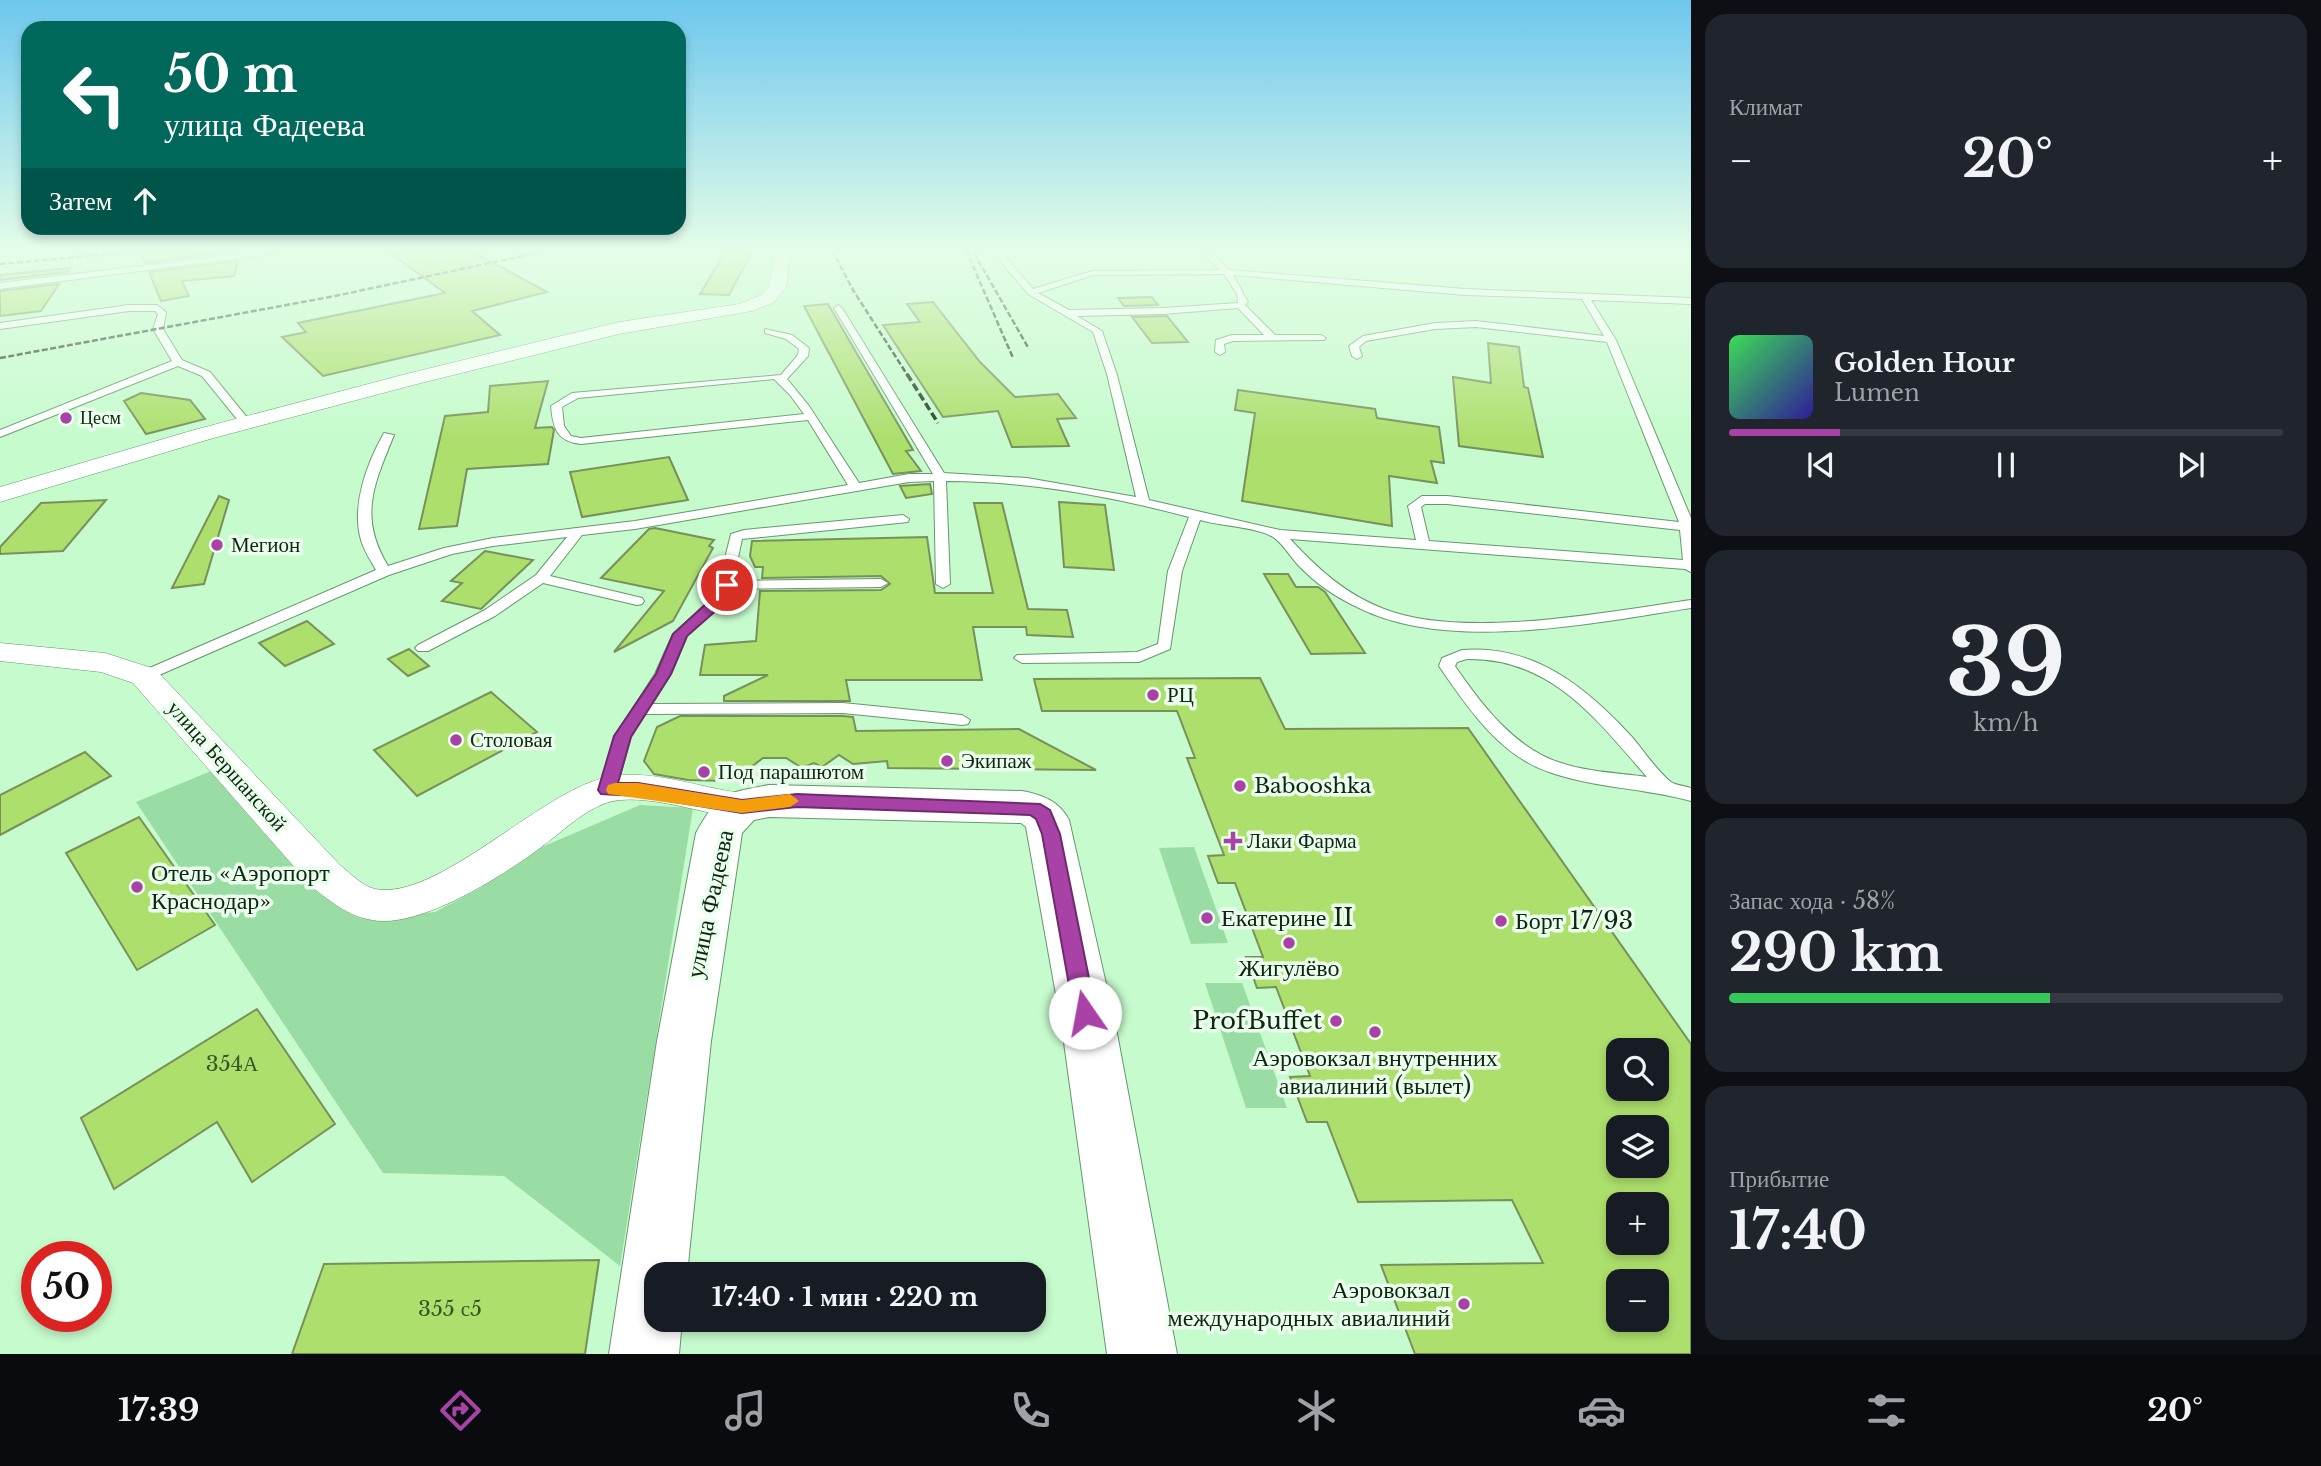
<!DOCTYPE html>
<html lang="ru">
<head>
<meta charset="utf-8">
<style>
  :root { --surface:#171b24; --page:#20242c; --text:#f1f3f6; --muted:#9ea1a6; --line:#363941; --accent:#a942a6 }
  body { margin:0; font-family:"Libre Baskerville",serif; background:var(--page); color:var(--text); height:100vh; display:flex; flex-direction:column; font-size:26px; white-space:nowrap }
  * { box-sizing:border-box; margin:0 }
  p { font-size:23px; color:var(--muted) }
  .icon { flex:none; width:38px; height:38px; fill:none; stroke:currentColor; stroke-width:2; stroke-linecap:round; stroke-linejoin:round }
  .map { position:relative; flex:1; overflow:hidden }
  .panel { display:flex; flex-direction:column; gap:14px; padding:14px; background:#0d0f14; width:630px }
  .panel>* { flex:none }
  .guide { position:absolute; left:21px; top:21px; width:665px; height:214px; border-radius:21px; box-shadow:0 4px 10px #0003; background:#00695c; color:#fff; overflow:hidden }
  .tools { position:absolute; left:1606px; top:1038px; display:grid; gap:14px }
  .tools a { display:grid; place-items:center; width:63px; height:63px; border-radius:14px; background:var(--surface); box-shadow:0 4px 10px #0003; font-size:35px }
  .speed { position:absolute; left:21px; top:1241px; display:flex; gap:14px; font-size:35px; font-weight:700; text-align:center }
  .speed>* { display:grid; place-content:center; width:91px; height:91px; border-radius:50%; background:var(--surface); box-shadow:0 4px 10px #0003; line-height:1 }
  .speed .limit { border:10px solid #d22; background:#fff; color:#111 }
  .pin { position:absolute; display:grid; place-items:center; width:60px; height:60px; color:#fff; margin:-30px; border:4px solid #fff; border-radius:50%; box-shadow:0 2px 7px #0007 }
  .me { position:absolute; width:77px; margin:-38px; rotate:348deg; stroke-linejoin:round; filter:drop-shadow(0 0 5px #0008) }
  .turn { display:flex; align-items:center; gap:24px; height:147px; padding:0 28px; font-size:32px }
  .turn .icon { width:91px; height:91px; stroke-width:2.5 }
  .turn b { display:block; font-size:49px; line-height:60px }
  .then { display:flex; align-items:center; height:66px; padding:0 28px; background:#0003; gap:14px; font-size:26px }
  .big { font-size:52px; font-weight:700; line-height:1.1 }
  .panel .card { flex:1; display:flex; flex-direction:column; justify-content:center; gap:10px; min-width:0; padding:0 24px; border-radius:21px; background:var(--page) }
  .panel .dial { align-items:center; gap:0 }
  .dial b { font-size:91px; line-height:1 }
  .song { display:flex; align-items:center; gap:21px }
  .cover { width:84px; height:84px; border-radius:10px; background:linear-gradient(135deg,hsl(130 70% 55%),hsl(250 70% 35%)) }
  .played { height:7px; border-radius:4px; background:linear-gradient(90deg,var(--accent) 20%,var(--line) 20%) }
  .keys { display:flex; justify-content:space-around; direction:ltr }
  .heat { display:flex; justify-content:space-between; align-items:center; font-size:38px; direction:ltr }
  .charge { height:10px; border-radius:5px; background:linear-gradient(90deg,#34c759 58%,var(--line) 0) }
  .trip { position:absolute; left:644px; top:1262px; width:402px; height:70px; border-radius:21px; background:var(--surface); box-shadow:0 4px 10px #0003; font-weight:700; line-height:70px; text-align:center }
  .tab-bar { display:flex; height:112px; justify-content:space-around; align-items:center; background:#090b0e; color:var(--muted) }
  .tab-bar .icon { width:49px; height:49px }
  .tab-bar .current { color:var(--accent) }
  .tab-bar b { font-size:32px; color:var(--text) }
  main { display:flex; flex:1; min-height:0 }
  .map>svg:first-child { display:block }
  .green { fill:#99dda4 }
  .building { fill:#addf6c; stroke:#78915b; stroke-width:2; fill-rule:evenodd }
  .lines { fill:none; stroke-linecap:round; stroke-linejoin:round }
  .service-casing { stroke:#66976e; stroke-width:2 }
  .minor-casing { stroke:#66976e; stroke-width:1 }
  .secondary-casing { stroke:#66976e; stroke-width:2 }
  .service { fill:#fff; fill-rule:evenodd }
  .minor { fill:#fff; fill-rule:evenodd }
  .secondary { fill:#fff; fill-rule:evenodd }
  .rail-far1 { stroke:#243b27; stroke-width:2.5; stroke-dasharray:6 2.5; stroke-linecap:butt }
  .rail { stroke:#243b27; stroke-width:3.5; stroke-dasharray:8 3.5; stroke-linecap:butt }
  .route { fill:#a942a6; stroke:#6e2b6c; stroke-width:2 }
  .slow { fill:#f59e0b }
  .poi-dot { fill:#a942a6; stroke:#eaffec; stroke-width:2.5 }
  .labels { text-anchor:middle; stroke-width:7; stroke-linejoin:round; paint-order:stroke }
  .far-poi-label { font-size:18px; fill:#112514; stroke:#eaffec; text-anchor:start }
  .poi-label { font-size:21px; fill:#112514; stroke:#eaffec; text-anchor:start }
  .street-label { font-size:21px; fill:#112514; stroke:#eaffec }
  .near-number-label { font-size:21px; fill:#38542a }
  .near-poi-label { font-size:24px; fill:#112514; stroke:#eaffec; text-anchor:start }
  .near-street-label { font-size:24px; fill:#112514; stroke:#eaffec }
</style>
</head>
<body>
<main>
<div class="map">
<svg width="1691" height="1354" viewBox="0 0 1691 1354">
  <rect width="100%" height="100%" fill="#c6fbcd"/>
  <g class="green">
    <polygon points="211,771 385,917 435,912 482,887 502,864 640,805 693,808 620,1266 504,1176 383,1173 136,802"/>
    <polygon points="1194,847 1228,943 1191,944 1159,848"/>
    <polygon points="1205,983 1242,983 1287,1108 1246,1108"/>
  </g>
  <g class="building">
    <polygon points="169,250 241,250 145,263 141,253"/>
    <polygon points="386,250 469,250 547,292 472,311 500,335 323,376 282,337 306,332 298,323 445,293"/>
    <polygon points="726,250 753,250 729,295 700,294"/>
    <polygon points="238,261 234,276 182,281 189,296 161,301 149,272"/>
    <polygon points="70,268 67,272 0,280 0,275"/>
    <polygon points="59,284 41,311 0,316 0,291"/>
    <polygon points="1152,297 1158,305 1124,306 1118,298"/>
    <polygon points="933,302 980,362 1015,397 1058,394 1076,418 1057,419 1069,446 1012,447 998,411 943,417 883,325 920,322 907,304"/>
    <polygon points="828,304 913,450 906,451 921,471 893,474 804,306"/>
    <polygon points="1167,316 1188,342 1152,343 1132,317"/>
    <polygon points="1488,343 1519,347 1524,387 1528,388 1543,457 1459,446 1453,377 1491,383"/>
    <polygon points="548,381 535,428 552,427 554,430 548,464 467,469 457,526 419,529 445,416 488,412 490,386"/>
    <polygon points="1238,390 1375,409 1377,418 1439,427 1444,463 1431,461 1437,483 1389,476 1392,526 1242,501 1255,413 1235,410"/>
    <polygon points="141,393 190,400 205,419 146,434 124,401"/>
    <polygon points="669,457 688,500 582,517 570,472"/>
    <polygon points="930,484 932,494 906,498 900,486"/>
    <polygon points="219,496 229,500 204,584 172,588"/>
    <polygon points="106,500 63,551 0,554 0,547 41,503"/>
    <polygon points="1059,502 1105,505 1114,570 1064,567"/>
    <polygon points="974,503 1002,503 1028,609 1067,610 1073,637 1027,635 1026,627 973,627 982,680 846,680 850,701 724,701 724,696 768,675 700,675 705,645 756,641 760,591 881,590 890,584 881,576 762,578 763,567 755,567 750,556 752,541 927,537 935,593 993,593"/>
    <polygon points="655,528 714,540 709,546 713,548 673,621 614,652 664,591 601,578 649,529"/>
    <polygon points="485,551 533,560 481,609 442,601 462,583 451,581"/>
    <polygon points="1264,574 1288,574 1296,587 1318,587 1325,592 1365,653 1311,654"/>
    <polygon points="307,621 334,644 285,666 259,643"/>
    <polygon points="409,649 429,666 408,676 388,659"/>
    <path d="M1260 678 1285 729 1468 728 1691 1044V1354H1415L1381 1265 1543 1263 1512 1200 1358 1202 1327 1122H1307L1290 1077 1310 1076 1276 987 1257 988 1246 957H1263L1235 883H1218L1208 856 1224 855 1187 758H1195L1177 711H1042L1034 679ZM1619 1050H1657V1088H1619ZM1619 1127H1657V1166H1619ZM1619 1204H1657V1242H1619ZM1619 1281H1657V1320H1619Z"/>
    <polygon points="491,692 537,732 417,796 374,750"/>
    <polygon points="680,716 843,716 853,717 856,731 1019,729 1096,770 888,768 887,761 853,764 839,755 822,767 814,763 802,768 786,758 763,758 747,770 728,770 727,781 688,780 654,774 644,761 657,727"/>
    <polygon points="85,752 111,776 0,835 0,795"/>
    <polygon points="139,817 215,925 137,970 66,853"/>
    <polygon points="257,1009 335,1124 252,1182 217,1122 114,1189 81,1118"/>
    <polygon points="599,1260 585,1354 292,1354 324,1264"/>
  </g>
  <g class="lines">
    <g class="service-casing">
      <g id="service">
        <polygon points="274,250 302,250 0,289 0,283"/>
        <path d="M991 250H1000L1033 289 1092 271 1219 270 1200 250H1209L1229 270 1465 289 1691 298V304L1591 300 1616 340 1691 518V572L1685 569 1290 539C1318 569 1345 594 1384 609 1463 640 1607 612 1691 600V608C1595 623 1449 653 1359 608 1337 598 1315 583 1298 565 1290 556 1283 544 1273 537 1257 527 1220 526 1200 520L1182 571 1170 649 1139 662 1022 663 1014 658 1017 655 1137 652 1158 644 1168 571 1189 517C1110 496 1028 481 946 481L950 584 943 588 936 584 934 481 909 482 635 529 582 535 550 576 642 598 644 601 642 604 637 605 543 583 495 616 428 651H418L415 648 418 645 485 610 536 575 567 537 493 546 452 554 389 575 150 679H138L136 676 138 673 376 570C371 561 364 551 361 540 351 506 367 463 384 433L394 435C374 484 358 517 388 566L444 548 493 538 635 521 848 485 808 420 581 444C556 441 553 428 551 406L572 393 781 375 798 355 799 349 786 339 765 333V329L792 335 809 348 808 356 787 379 809 406 859 483 909 474H933L834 308 838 305 842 308 944 473 1027 478 1136 497 1107 374 1093 332 1028 294ZM1224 274 1237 294 1238 303 1163 308 1069 310 1038 293 1093 275ZM1233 275 1465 295 1582 299 1604 336 1476 321 1435 323 1363 336 1349 346 1352 356 1357 359 1362 356 1359 347 1366 341 1435 329 1476 327 1607 342 1679 522 1447 496H1422L1408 506 1416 540 1280 530 1149 500 1117 375 1102 331 1077 316 1163 314 1238 308 1264 335H1232L1216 340 1215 352 1220 355 1225 352 1224 344 1233 341 1324 340 1326 338 1321 335H1275L1245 305 1248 302ZM774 379 790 395 804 414 581 438 571 436 564 426 562 407 578 398ZM1425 504H1447L1680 530 1683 560 1429 541 1421 507Z"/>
        <polygon points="129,305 157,305 166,312 163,329 182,360 210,372 249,420 249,424 241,424 202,376 178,366 0,437 0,430 172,361 153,329 158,314 155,311 129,311 0,329 0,323"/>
        <polygon points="903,515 909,519 908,522 742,539 733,581 881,579 888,583 881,587 732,589 728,599 687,636 671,674 652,704 843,703 962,715 970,720 968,724 962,725 843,713 645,714 631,736 616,790 613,794 601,794 598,790 615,736 655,674 673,634 716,595 731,534 744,530"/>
        <path d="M1462 650C1534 644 1587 688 1632 737 1643 750 1658 772 1671 782 1675 785 1685 786 1691 788V801C1644 788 1594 788 1549 772 1500 756 1467 707 1439 666L1442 658ZM1467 659C1552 658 1596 719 1647 777 1619 773 1588 772 1561 763 1515 749 1481 704 1455 666L1457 662Z"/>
      </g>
    </g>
    <g class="minor-casing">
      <g id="minor">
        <polygon points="775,250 791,250 786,288 773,303 752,311 619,334 413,385 210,439 0,502 0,487 194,430 406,374 619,322 739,304 761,295 769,287"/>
        <path d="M0 643 105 653 155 669 340 865C350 873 362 886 375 889 437 901 539 793 604 778 648 767 698 788 742 793L755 797 760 806 755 815 742 819C704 814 641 791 606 803 581 812 561 833 540 848 502 876 420 929 372 920 348 916 330 901 312 887L133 683 101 672 0 661Z"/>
      </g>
    </g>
    <g class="secondary-casing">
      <path id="secondary" d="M769 785 1022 791C1043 795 1059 801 1069 820L1116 1028 1177 1354H1107L1062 1028 1026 827 1021 823 769 817 754 820 742 833 711 1041 687 1274H656V1320H682L679 1354H609L657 1041 696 833C718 793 725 793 769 785Z"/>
    </g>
    <use href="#service" class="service"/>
    <use href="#minor" class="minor"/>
    <use href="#secondary" class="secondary"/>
    <g class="rail-far1">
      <polyline points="832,250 853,290 908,376"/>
      <polyline points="966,250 1013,358"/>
      <polyline points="974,253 1029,349"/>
      <polyline points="0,264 154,250"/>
      <polyline points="0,358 335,296 551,250"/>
    </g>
    <polyline class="rail" points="907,374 938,423"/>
  </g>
  <linearGradient id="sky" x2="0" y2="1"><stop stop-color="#6dc7ee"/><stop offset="0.57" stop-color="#e5fde8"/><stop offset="1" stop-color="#e5fde8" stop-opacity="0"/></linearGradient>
  <rect width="1691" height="440" fill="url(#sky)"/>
  <polygon class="route" points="727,581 735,585 720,607 687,636 671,674 631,737 618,783 638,783 742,800 797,794 1040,804 1050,810 1060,834 1096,1013 1093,1020 1085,1022 1077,1020 1074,1013 1042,834 1036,819 1030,815 797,807 742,813 638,796 601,794 598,790 614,736 656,674 673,634 709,601 722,582"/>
  <polygon class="slow" points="615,783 638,783 742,800 790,794 799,801 790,807 742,813 608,794 606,790 608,785"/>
  <g class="poi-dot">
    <circle cx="66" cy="418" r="7"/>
    <circle cx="217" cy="545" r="7"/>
    <circle cx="1153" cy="695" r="7"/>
    <circle cx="456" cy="740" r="7"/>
    <circle cx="947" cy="761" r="7"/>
    <circle cx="704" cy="772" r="7"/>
    <circle cx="1240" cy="786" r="7"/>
    <path d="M1229.5 830.5h7v7h7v7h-7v7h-7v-7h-7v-7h7z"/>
    <circle cx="137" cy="887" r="7"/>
    <circle cx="1207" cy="918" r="7"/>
    <circle cx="1501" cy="921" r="7"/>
    <circle cx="1289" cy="943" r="7"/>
    <circle cx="1336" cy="1021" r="7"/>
    <circle cx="1375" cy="1032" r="7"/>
    <circle cx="1464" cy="1304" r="7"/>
  </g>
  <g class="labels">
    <g class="far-poi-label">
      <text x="80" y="424">Цесм</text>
    </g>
    <g class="poi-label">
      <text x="231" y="552">Мегион</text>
      <text x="1167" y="702">РЦ</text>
      <text x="470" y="747">Столовая</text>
      <text x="961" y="768">Экипаж</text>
      <text x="718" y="779">Под парашютом</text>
      <text x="1254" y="793">Babooshka</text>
      <text x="1247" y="848">Лаки Фарма</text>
    </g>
    <g class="street-label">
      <text transform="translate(227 766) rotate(48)" y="7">улица Бершанской</text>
    </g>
    <g class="near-number-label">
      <text x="232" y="1071">354А</text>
      <text x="450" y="1316">355 с5</text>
    </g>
    <g class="near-poi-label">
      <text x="151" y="881">Отель «Аэропорт<tspan x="151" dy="28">Краснодар»</tspan></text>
      <text x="1221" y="926">Екатерине II</text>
      <text x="1515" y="929">Борт 17/93</text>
      <text x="1289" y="976" text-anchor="middle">Жигулёво</text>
      <text x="1322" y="1029" text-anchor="end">ProfBuffet</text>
      <text x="1375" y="1066" text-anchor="middle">Аэровокзал внутренних<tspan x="1375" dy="28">авиалиний (вылет)</tspan></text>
      <text x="1450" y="1298" text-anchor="end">Аэровокзал<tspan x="1450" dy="28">международных авиалиний</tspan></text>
    </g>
    <g class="near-street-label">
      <text transform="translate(710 904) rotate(-78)" y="8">улица Фадеева</text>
    </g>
  </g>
</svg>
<div class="tools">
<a><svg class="icon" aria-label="search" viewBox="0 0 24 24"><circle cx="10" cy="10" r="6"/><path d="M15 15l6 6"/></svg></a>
<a><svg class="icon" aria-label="layers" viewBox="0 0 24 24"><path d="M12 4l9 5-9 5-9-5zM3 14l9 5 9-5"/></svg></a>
<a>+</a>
<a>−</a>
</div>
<div class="speed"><div class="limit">50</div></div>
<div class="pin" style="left:727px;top:585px;background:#d93025"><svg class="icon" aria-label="arrive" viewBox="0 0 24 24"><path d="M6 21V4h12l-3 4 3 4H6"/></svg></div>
<svg class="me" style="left:1085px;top:1013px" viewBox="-20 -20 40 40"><circle r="19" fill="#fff"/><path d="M0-13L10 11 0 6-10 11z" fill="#a942a6"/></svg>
<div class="trip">17:40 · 1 мин · 220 m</div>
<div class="guide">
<div class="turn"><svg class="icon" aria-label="left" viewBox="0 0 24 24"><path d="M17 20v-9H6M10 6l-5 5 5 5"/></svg><div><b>50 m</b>улица Фадеева</div></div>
<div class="then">Затем<svg class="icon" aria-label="ahead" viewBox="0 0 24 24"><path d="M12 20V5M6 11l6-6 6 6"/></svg></div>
</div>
</div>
<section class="panel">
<div class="card"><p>Климат</p>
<div class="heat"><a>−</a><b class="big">20°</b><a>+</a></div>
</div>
<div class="card">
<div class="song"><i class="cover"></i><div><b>Golden Hour</b><p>Lumen</p></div></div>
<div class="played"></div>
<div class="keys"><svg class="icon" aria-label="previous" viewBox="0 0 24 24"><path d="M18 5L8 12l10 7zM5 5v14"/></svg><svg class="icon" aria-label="pause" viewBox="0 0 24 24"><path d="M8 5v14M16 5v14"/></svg><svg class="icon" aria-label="next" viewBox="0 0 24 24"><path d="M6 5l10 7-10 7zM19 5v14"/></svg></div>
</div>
<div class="card dial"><b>39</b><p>km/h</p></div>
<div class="card"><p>Запас хода · 58%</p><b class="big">290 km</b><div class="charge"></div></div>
<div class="card"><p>Прибытие</p><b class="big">17:40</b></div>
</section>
</main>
<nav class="tab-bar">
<b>17:39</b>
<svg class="icon current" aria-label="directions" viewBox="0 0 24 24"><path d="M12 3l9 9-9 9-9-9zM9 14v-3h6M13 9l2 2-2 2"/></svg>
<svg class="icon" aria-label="music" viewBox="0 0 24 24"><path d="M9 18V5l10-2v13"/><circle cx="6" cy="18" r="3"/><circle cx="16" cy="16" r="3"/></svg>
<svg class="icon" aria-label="phone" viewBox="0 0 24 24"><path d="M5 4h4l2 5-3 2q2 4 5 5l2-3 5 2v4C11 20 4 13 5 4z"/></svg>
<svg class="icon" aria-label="climate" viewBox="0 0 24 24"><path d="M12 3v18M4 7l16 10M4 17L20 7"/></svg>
<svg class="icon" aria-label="car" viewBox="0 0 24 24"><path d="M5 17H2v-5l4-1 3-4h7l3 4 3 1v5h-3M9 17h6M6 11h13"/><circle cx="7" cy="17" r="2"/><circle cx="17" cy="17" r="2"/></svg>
<svg class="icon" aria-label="filters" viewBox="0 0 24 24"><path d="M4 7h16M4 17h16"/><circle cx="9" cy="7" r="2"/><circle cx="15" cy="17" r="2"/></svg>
<b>20°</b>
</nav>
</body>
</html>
